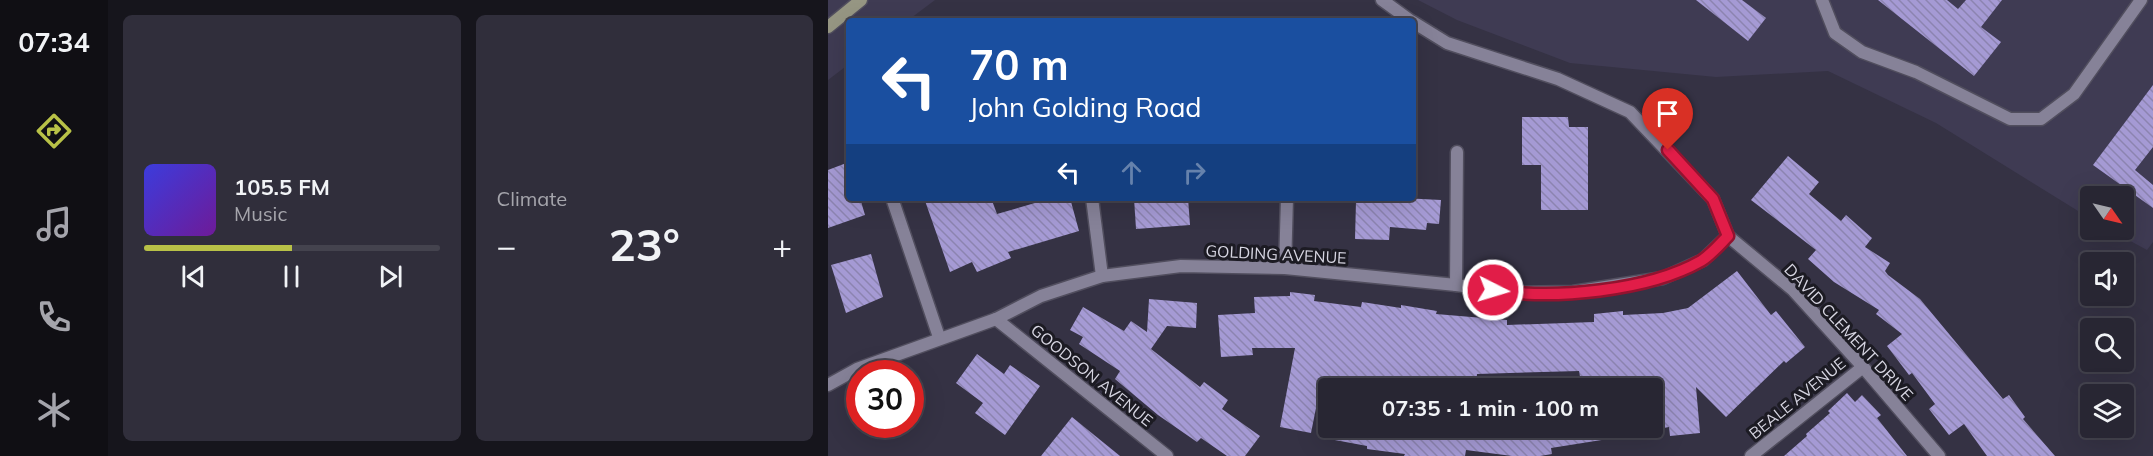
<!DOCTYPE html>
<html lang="en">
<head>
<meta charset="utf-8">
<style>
  :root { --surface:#282633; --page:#302e3b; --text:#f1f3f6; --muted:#a5a5ac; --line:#44434e; --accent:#b8c147 }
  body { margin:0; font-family:Mulish,sans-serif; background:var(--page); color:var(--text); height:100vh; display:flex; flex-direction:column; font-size:22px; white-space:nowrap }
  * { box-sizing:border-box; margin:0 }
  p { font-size:20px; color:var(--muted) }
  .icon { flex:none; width:33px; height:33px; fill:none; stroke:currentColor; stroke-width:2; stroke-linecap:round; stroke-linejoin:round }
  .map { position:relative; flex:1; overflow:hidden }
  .side { display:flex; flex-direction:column; gap:15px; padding:15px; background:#16151c; width:720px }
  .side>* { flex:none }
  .banner { position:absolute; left:18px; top:18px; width:570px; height:183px; border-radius:6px; box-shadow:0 6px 24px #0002,0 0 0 2px var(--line); background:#1a4fa0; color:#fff; overflow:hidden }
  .needle { width:39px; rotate:124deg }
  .buttons { position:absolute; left:1252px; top:186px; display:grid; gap:12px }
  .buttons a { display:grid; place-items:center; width:54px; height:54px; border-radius:6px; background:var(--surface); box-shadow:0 6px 24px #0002,0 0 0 2px var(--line); font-size:30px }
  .speed { position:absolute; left:18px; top:360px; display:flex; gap:12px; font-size:30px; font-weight:700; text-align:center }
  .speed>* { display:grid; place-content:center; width:78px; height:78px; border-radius:50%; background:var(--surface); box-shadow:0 6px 24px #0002,0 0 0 2px var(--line); line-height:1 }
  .speed .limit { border:9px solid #d22; background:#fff; color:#111 }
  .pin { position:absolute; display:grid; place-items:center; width:51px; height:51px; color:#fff; margin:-62px -26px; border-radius:50% 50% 50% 0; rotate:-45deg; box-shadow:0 0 6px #0007 }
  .pin .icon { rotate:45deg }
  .me { position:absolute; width:66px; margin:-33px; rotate:95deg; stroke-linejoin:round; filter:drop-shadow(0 0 4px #0008) }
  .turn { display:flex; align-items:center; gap:21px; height:126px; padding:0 24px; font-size:27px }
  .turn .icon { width:78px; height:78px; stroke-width:2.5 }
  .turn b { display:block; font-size:42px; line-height:51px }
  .lanes { display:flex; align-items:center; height:57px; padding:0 24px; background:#0003; justify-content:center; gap:30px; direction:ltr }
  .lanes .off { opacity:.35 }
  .big { font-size:45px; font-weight:700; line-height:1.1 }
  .side .widget { flex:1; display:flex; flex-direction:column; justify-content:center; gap:9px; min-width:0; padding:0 21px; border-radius:9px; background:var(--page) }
  .song { display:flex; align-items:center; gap:18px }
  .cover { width:72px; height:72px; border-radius:9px; background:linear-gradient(135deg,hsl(240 70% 55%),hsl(280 70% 35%)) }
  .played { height:6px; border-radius:3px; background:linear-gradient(90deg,var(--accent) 50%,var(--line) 50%) }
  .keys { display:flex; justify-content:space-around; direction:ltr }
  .heat { display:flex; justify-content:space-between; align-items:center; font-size:33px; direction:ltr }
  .side .tiles { flex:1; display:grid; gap:15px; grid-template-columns:repeat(2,1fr) }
  .trip { position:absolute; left:490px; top:378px; width:345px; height:60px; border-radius:6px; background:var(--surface); box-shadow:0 6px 24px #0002,0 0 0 2px var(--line); font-weight:700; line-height:60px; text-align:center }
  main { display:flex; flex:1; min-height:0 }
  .tabs { display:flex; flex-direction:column; width:108px; justify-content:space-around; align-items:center; background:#100f14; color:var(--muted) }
  .tabs .icon { width:42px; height:42px }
  .tabs .selected { color:var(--accent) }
  .tabs b { font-size:27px; color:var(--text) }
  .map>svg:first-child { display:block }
  .built { fill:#3f3b53 }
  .building { fill:url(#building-back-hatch) }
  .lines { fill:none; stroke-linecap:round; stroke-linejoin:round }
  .lane-casing { stroke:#514e5e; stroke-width:15 }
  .street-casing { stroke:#514e5e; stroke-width:15 }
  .secondary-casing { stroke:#514e5e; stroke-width:15 }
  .lane { stroke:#868298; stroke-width:12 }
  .street { stroke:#868298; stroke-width:12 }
  .secondary { stroke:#969683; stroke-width:12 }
  .route-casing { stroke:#92132f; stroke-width:15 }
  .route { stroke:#e11d48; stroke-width:10 }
  .labels { text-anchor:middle; stroke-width:6; stroke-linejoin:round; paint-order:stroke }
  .street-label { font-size:16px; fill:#d7d6e2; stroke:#1c1b23 }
</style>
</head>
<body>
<main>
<nav class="tabs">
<b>07:34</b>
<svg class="icon selected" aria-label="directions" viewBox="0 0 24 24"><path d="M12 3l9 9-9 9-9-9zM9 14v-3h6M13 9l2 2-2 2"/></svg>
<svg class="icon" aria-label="music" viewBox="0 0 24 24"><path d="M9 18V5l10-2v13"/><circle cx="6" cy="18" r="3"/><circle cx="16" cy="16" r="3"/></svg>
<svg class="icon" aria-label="phone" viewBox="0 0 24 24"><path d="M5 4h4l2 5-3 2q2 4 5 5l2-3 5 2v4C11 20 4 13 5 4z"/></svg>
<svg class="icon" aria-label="climate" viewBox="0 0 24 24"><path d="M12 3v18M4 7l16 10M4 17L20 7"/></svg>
</nav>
<section class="side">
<div class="tiles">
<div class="widget">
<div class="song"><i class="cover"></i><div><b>105.5 FM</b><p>Music</p></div></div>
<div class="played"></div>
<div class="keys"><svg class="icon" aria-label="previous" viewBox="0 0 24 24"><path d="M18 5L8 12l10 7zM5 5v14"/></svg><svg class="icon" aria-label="pause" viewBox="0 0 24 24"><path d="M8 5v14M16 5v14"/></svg><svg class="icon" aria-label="next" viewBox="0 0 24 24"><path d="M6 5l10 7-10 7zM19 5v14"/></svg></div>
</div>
<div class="widget"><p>Climate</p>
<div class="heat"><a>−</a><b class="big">23°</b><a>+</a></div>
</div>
</div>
</section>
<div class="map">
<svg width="1325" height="456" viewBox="0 0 1325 456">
  <defs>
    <pattern id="building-back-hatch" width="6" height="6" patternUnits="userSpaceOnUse" patternTransform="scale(1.5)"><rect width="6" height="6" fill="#a59ad4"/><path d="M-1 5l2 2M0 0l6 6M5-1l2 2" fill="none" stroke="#8c84b0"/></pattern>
  </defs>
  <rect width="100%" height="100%" fill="#353244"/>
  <g class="built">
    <polygon points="0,0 107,0 79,21 21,21 21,64 0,80"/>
    <polygon points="590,0 1325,0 1325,242 1319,250 1282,230 1296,230 1296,196 1263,196 1263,219 1108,123 1000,71 888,77 742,63 629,20"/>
  </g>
  <g class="building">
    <polygon points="868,0 914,0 938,18 920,41"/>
    <polygon points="1050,0 1119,0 1130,9 1138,0 1174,0 1153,27 1173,42 1146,76"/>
    <polygon points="1325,85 1325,147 1307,170 1325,185 1325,208 1265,165"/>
    <polygon points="694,117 740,117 741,127 760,127 760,210 713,210 713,165 694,165"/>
    <polygon points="960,156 991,182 981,194 1013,221 1018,215 1044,238 1037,247 1062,263 1057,271 1060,275 1092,299 1175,399 1181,395 1197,417 1195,419 1227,456 1159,456 1136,424 1121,435 1101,409 1107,404 1084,373 1081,375 1059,346 1074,334 1048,314 1051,310 1006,282 980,259 988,250 923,200"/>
    <polygon points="21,162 21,198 32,198 37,215 0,228 0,170"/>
    <polygon points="96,198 163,198 169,214 224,198 242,198 251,231 180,252 183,258 149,272 144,262 122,272"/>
    <polygon points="306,198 360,198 362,225 308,229"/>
    <polygon points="574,198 613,200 611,224 599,223 598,230 562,227 561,240 527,239 528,201 574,202"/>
    <polygon points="43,254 55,297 18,313 3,265"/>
    <polygon points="909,271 943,315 948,311 977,347 958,363 956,361 898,417 868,387 872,433 842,436 841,427 825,430 825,388 754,388 751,371 649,374 648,388 492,388 483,433 452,427 467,348 424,348 425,355 393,357 390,315 427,313 426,297 462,296 462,292 487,295 486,301 533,307 534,302 573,308 573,305 609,311 608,314 679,320 679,325 766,322 766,314 795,311 795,315 835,313 860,308"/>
    <polygon points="321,299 369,303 368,328 339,326 323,349 372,387 376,382 400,400 394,409 432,436 417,456 399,456 373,438 369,442 330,415 287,379 292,371 251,344 255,337 242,330 255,307 296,331 303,321 319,332"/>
    <polygon points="149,354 176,374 182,365 212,386 177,435 147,413 155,403 128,383"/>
    <polygon points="1019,393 1027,402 1034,395 1053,415 1049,418 1079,456 956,456 979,436 978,434 1002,413 1000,411"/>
    <polygon points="244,417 292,456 213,456"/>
    <polygon points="497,428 779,428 780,439 723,448 724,454 712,456 684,456 638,450 637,456 576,456 577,454 539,449 539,446 496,438"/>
  </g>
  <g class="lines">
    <g class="lane-casing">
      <polyline id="lane" points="994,0 1007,33 1034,52 1088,72 1182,119 1213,119 1246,94 1313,0"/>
    </g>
    <g class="street-casing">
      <g id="street">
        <polyline points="554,0 583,21"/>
        <polyline points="585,22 619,43 730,79 802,112 885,199 900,236 965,290 1035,367 1111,456"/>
        <polyline points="64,198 111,337"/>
        <polyline points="264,198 274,276"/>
        <polyline points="457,268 459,198"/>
        <polyline points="628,285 629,152"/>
        <polyline points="168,319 339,456"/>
        <polyline points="0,385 29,369 168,319 213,296 274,276 353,266 457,268 628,285 684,293 745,292 835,278 875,260 900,236"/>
        <polyline points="923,456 1035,367"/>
      </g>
    </g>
    <g class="secondary-casing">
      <polyline id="secondary" points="0,27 33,0"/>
    </g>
    <use href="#lane" class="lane"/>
    <use href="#street" class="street"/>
    <use href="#secondary" class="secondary"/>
  </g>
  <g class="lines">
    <g class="route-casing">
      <path id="route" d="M665 290C725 300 820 291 873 261 883 255 892 244 900 236L885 199 840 150"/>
    </g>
    <use href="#route" class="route"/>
  </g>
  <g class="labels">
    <g class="street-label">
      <text transform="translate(448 254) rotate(3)" y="6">GOLDING AVENUE</text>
      <text transform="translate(1021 332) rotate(47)" y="6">DAVID CLEMENT DRIVE</text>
      <text transform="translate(264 375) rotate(39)" y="6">GOODSON AVENUE</text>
      <text transform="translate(969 398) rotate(-39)" y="6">BEALE AVENUE</text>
    </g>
  </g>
</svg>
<div class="buttons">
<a><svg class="needle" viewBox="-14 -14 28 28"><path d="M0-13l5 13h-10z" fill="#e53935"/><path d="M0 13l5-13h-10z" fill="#a5a5ac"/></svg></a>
<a><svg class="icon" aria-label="sound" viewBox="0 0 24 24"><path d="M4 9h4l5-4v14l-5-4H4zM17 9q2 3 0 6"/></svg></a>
<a><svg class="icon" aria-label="search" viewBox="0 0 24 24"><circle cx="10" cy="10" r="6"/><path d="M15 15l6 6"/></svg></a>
<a><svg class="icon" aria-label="layers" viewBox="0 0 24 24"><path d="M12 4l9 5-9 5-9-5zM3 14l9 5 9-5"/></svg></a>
</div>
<div class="speed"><div class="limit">30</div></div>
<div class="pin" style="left:840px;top:150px;background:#d93025"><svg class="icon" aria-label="arrive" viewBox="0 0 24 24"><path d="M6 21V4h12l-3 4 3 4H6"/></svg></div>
<svg class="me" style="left:665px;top:290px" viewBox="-20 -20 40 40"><circle r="17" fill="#e11d48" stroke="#fff" stroke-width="3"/><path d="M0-11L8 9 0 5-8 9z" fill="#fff"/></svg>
<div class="trip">07:35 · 1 min · 100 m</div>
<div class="banner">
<div class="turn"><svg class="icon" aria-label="left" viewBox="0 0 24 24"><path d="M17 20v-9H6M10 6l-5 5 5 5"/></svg><div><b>70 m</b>John Golding Road</div></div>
<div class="lanes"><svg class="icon" aria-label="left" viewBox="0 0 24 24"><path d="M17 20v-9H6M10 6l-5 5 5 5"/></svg><svg class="icon off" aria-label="ahead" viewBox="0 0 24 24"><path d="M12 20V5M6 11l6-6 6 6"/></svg><svg class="icon off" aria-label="right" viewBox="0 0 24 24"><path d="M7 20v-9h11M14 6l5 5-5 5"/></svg></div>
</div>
</div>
</main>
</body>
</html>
